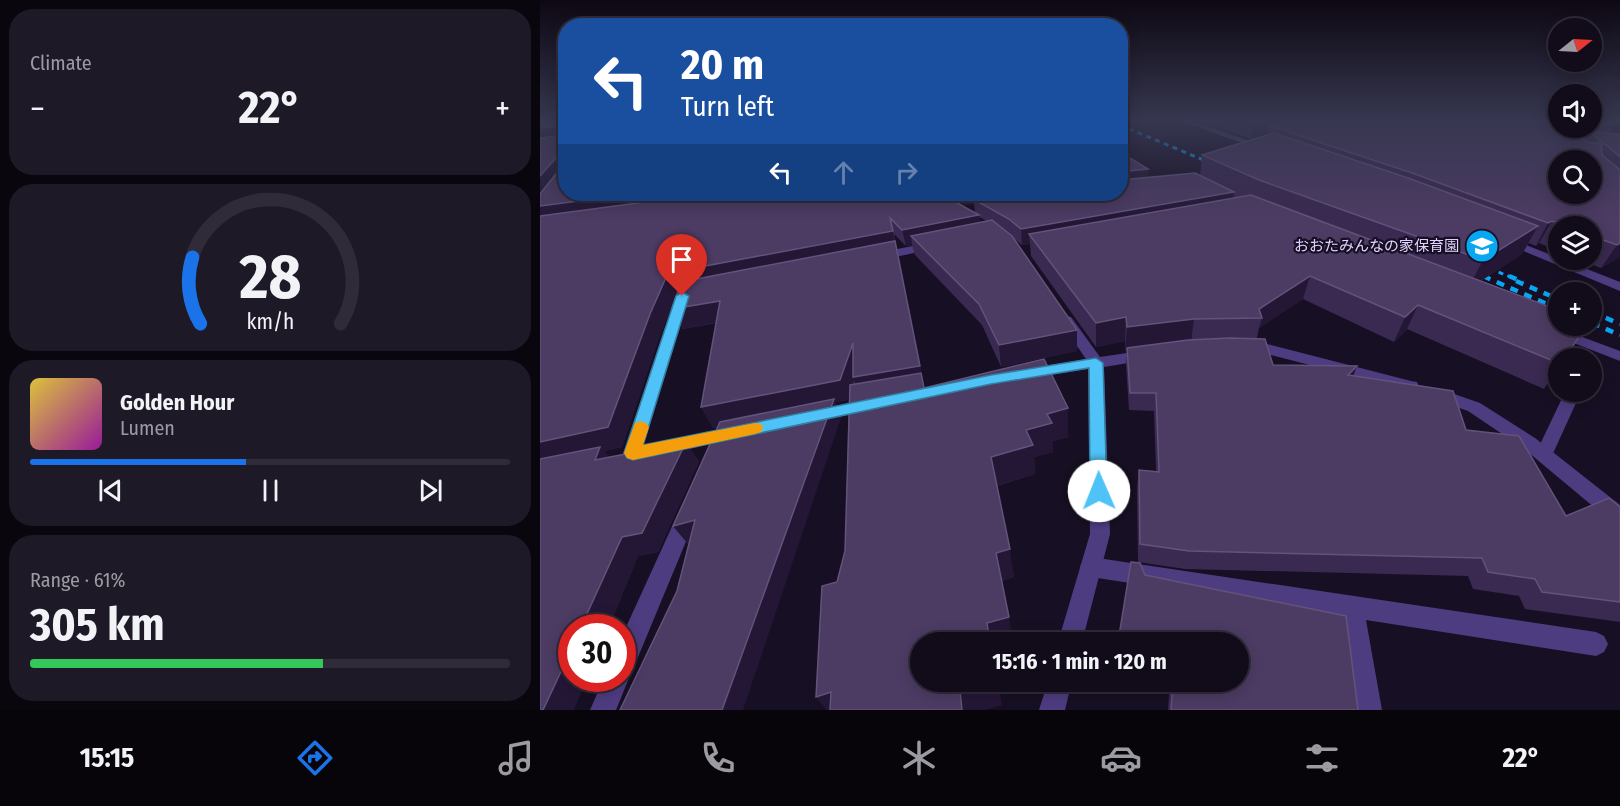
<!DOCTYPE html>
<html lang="en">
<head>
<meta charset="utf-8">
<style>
  :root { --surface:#110b1a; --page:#1e1927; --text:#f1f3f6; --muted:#9c9ba2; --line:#302b39; --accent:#1a73e8 }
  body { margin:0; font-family:"Fira Sans Condensed","Noto Sans JP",sans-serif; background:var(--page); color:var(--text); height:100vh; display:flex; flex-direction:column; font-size:22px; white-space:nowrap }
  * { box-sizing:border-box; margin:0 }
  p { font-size:20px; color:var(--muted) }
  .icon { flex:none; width:33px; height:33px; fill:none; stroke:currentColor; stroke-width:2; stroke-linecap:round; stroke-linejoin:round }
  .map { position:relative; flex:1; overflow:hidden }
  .sheet { display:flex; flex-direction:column; gap:9px; padding:9px; background:#09060e; width:540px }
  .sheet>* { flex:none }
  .guide { position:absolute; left:18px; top:18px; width:570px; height:183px; border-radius:24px; box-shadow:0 3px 15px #0003,0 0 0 2px var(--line); background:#1a4fa0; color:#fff; overflow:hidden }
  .needle { width:39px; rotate:72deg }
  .buttons { position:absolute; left:1008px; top:18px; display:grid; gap:12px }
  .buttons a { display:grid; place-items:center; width:54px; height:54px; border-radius:50%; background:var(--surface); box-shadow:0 3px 15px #0003,0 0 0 2px var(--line); font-size:30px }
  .speed { position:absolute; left:18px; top:614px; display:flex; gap:12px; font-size:30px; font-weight:700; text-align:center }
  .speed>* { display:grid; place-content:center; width:78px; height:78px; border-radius:50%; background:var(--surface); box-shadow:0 3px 15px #0003,0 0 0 2px var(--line); line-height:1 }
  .speed .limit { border:9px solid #d22; background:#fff; color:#111 }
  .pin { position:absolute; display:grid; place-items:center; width:51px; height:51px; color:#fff; margin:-62px -26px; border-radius:50% 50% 50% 0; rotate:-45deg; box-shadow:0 0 6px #0007 }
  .pin .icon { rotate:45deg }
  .me { position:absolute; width:66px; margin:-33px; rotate:359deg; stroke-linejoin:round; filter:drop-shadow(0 0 4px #0008) }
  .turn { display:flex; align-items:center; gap:21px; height:126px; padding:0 24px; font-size:27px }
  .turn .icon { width:78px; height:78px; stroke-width:2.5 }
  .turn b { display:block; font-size:42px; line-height:51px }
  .lanes { display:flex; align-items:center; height:57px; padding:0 24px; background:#0003; justify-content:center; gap:30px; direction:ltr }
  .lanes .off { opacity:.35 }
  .big { font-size:45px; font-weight:700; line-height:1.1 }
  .sheet .card { flex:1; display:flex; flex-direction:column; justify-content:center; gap:9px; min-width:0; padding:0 21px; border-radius:24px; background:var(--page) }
  .sheet .dial { align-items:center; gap:0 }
  .dial svg { height:156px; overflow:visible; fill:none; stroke:var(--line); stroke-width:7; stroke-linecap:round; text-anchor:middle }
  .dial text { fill:var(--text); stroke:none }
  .song { display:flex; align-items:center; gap:18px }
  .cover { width:72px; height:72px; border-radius:9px; background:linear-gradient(135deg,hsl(50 70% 55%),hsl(300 70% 35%)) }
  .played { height:6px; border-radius:3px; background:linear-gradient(90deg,var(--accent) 45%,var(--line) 45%) }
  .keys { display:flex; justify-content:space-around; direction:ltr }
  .heat { display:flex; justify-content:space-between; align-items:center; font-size:33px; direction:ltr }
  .charge { height:9px; border-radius:4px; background:linear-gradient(90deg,#34c759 61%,var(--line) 0) }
  .trip { position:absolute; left:370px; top:632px; width:339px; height:60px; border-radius:30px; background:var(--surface); box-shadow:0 3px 15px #0003,0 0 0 2px var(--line); font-weight:700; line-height:60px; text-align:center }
  .tab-bar { display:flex; height:96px; justify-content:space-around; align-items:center; background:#07040a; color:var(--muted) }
  .tab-bar .icon { width:42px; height:42px }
  .tab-bar .current { color:var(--accent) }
  .tab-bar b { font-size:27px; color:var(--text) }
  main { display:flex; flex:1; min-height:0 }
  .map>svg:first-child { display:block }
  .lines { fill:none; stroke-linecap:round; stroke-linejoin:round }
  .lane { fill:#4e3c81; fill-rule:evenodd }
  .street { fill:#4e3c81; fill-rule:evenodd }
  .primary { fill:#e25efa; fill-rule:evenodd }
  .rail-far1 { stroke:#08a7f4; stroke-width:3; stroke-dasharray:5 4.5; stroke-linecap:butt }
  .rail { stroke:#08a7f4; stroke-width:4.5; stroke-dasharray:8 7; stroke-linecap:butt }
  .wall { fill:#3a2950; fill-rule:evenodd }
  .shaded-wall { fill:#241736 }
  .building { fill:#4c3b63; stroke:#63537b; stroke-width:1.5; fill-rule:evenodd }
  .route { fill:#4fc3f7; stroke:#337fa1; stroke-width:1.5 }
  .slow { fill:#f59e0b }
  .labels { text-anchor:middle; stroke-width:4.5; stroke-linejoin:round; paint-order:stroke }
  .far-poi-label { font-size:15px; fill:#e1d3fd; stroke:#170f23; text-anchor:end }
</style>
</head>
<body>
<main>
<section class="sheet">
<div class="card"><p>Climate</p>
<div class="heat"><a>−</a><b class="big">22°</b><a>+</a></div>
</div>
<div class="card dial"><svg viewBox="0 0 100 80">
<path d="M14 69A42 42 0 1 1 86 69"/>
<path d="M14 69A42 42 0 0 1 10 35" stroke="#1a73e8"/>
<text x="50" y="56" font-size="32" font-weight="700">28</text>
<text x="50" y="72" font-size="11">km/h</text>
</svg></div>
<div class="card">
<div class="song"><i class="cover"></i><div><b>Golden Hour</b><p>Lumen</p></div></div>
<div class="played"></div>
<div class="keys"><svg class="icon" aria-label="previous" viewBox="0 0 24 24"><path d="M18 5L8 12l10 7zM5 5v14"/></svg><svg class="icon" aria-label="pause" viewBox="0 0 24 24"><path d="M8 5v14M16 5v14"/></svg><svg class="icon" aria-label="next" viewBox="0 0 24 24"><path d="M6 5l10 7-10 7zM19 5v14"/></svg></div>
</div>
<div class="card"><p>Range · 61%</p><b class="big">305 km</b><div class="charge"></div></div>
</section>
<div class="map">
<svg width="1080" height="710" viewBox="0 0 1080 710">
  <rect width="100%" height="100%" fill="#170f23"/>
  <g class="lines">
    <g class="lane">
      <polygon points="393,242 397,244 397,248 337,261 331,257 337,253"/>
      <polygon points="142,294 149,298 101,454 98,459 92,461 86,459 83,454 135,298"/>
      <polygon points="1025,392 1041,392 1010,460 1004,462 998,460 995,455"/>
      <polygon points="147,507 154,509 157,515 91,674 88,675 89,678 76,710 50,710 64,678 82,678 82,636 140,509"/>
      <polygon points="551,557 1056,632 1064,636 1068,644 1064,652 1056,656 826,620 842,710 816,710 802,616 551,577 543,574 540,567 543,560"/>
    </g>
    <g class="street">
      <polygon points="638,120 650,120 729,148 722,150"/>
      <polygon points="968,238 1080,282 1080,291 964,243 962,241"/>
      <polygon points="526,316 531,317 560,357 607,350 614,355 607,360 564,367 570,534 542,642 518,642 550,534 548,369 491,378 483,373 491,368 546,359 519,320"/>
      <polygon points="1018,328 1080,351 1080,361 1013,335 1011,332"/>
      <polygon points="708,342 727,344 871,381 877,382 879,386 877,390 871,391 727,354 703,350 701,347"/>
      <polygon points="897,388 940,403 995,438 1080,505 1080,526 1073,523 983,448 928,411 891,398 889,394 891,390"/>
      <polygon points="329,399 335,401 337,405 335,409 279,421 273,419 271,415 273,411 279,409"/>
      <polygon points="191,427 197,428 200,433 197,438 127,454 121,452 118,447 121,442 127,440"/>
      <polygon points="508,681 532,681 525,710 499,710"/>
    </g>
    <polygon class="primary" points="1075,120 1080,120 1080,122 1076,122"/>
    <g class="rail-far1">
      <polyline points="580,125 678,166"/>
      <polyline points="941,265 973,278"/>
      <polyline points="930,271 946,278"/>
    </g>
    <g class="rail">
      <polyline points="943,276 1018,309"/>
      <polyline points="969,276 983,282"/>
      <polyline points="976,281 1018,299"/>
      <polyline points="1052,312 1080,324"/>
      <polyline points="1052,323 1080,335"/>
    </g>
  </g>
  <g class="wall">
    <path d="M0 120H26V194H580L608 169 607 178 660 176 662 155 728 134 711 139 657 120H1018V128H1052V120L1075 124 1070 133 1080 134V257L1061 268 1040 260H1052V226H1018V251L999 243 996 246 989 243 982 254 941 281 1018 358V368L1004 389 867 329 854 342 763 299 719 328 717 338 733 365 817 366 814 375 926 430 1026 516 1080 507V622L985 609 979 596 933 589 928 576 645 569 598 562 597 488 599 470 616 471 614 411 589 410 586 365 587 351H585V341L556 347 491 256 490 244 482 245 472 237 537 330V351L461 367 442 325 375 255 372 245 366 246 354 234 384 388 528 437 513 441V452L494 457 495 474 457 486 474 577 462 581 381 642 462 705 297 582 305 551 309 394 307 400 295 402 301 418 137 591 149 544H148L133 526 178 427 173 428 161 407 177 323 142 329 132 309 138 291 121 332 82 447 64 451 69 457 159 461 118 552 98 556 69 627H32ZM434 204 435 213 421 205ZM439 217 447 221 440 223Z"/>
    <polygon points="605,575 818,710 628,710 630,681 699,681"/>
  </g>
  <g class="shaded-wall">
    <polygon points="717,120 777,120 730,126 728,134 711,139 714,121"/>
    <polygon points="18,126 26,140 0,143 0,128"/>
    <polygon points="17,157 26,171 0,202 0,176"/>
    <polygon points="608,169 606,184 580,187 580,172"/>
    <polygon points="694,192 692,208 489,234 490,244 482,245 481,229"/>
    <polygon points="93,194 210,194 0,224 0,206"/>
    <polygon points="417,194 527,194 433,199 434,204 418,206"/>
    <polygon points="439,215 441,232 371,236 372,245 366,246 362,230"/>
    <polygon points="350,218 391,417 319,397 314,380 307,400 295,402 301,418 203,710 182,710 292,403 173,428 161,407 313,343 356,248 138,291 121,332 82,447 64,451 76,466 0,465 0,442 110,314 128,273"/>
    <polygon points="1012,221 999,243 996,246 1008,223"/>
    <polygon points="998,226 982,254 928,289 943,260"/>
    <polygon points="1080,243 1080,257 1061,268 1077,245"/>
    <polygon points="770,276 763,299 719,328 722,318 719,309"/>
    <polygon points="180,301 190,320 142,329 132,309"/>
    <polygon points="878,305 867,329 854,342 865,317"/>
    <polygon points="586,317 585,341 556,347 556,323"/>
    <polygon points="654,319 651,343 585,351 587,327"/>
    <polygon points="537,330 537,351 461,367 459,345"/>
    <polygon points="817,366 810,383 808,375"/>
    <polygon points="528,408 528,437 513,441 513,452 494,457 495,474 455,486 451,457 507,414"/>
    <polygon points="146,442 159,461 118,552 98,556 69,627 41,627 82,537"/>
    <polygon points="155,520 169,539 148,544 133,526"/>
    <polygon points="470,549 474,577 461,581 456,553"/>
    <polygon points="469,617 473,642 450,642 447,623"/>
    <polygon points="32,648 32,678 47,678 34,710 3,710"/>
    <polygon points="455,681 458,681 462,705 445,710 422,710 420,691"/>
    <polygon points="291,692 303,710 286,710 276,697"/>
  </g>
  <g class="building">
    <polygon points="0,120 26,120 26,194 93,194 0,206 0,194 19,170 20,159 17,157 0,176 0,138 18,136 21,128 18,126 0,128"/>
    <path d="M751 120H1005L1018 126V128L1023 129 1049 143H1059L1061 141 1047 131 1080 134V157L1065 144H1061L1062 155 1080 170V243L1077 245 1052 236V226H1027L1012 221 1008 223 875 174 730 126ZM1018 160H1052V194H1018Z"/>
    <polygon points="1052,120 1071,120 1075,124 1052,122"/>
    <polygon points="734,133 868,178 998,226 943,260 719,180 662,155"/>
    <polygon points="580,152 608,169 580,172"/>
    <polygon points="655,173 694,192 481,229 469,219 433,199 479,194 580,194 580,180"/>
    <polygon points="165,194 401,194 439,215 362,230 350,218 353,231 128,273 110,314 68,427 0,442 0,216"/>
    <polygon points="711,195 1018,310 1018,326 1046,326 1025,358 1018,358 1018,363 878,305 865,317 770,276 719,309 722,318 654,319 587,327 586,317 556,323 489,234"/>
    <polygon points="452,220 472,236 537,330 459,345 439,304 371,236"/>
    <polygon points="355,241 380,366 313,377 313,343 300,380 161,407 180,301 132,309 141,282"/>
    <polygon points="690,338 725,339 733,365 817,366 808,375 913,391 926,430 979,436 1026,516 1069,498 1080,507 1080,602 1002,592 995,579 948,572 942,558 649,551 600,544 599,470 619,472 616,393 590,393 587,348 648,340"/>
    <polygon points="504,359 528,408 507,414 512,423 486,430 493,445 451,457 470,549 456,553 469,617 447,623 450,642 381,642 381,681 455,681 420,691 422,710 290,710 291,692 276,697 282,586 297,582 305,551 310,385 381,373 384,388"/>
    <polygon points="294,399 182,710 80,710 137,591 155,520 133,526 180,422"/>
    <polygon points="146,442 102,533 82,537 41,627 32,627 32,648 3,710 0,710 0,459 60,447 55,460"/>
    <polygon points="591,562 600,563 605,575 806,616 818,710 631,710 633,681 699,681 699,642 578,642"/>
  </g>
  <linearGradient id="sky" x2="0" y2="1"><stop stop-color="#0d0813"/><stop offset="0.55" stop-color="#363750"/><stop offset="1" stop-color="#363750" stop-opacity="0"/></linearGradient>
  <rect width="1080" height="219" fill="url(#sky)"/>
  <polygon class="route" points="142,292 149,296 103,445 451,375 556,358 563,363 567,491 565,496 559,498 553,496 550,491 549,368 451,384 93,460 87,458 84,453 136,296"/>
  <polygon class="slow" points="101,421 106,423 109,427 103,445 215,423 221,424 223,428 221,432 215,434 93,460 87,458 84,453 95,423"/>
  <defs>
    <g id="school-disc" transform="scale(1.725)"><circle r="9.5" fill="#08a7f4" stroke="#170f23"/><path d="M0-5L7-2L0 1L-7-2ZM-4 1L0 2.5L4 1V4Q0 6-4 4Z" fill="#fff"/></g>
  </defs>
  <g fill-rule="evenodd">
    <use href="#school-disc" x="942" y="246"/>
  </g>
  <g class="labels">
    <g class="far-poi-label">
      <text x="919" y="251">おおたみんなの家保育園</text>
    </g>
  </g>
</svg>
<div class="buttons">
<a><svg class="needle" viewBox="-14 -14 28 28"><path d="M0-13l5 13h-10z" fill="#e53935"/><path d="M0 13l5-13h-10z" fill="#9c9ba2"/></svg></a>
<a><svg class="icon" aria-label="sound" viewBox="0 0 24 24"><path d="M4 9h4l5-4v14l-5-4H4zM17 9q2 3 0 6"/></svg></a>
<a><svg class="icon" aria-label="search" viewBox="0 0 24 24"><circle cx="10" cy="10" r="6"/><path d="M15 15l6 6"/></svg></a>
<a><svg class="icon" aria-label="layers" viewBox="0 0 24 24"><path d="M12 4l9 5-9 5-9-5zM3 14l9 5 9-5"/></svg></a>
<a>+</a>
<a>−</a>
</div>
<div class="speed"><div class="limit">30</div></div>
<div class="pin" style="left:142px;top:296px;background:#d93025"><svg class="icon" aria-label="arrive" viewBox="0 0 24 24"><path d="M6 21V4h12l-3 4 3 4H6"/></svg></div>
<svg class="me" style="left:559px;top:491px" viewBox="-20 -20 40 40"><circle r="19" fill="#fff"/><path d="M0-13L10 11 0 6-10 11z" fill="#4fc3f7"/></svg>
<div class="trip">15:16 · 1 min · 120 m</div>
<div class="guide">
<div class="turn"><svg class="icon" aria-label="left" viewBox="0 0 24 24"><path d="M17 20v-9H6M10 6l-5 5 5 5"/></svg><div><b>20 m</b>Turn left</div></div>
<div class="lanes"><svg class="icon" aria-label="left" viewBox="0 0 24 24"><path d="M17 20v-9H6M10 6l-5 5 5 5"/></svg><svg class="icon off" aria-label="ahead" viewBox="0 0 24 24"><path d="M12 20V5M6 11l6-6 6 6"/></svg><svg class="icon off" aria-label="right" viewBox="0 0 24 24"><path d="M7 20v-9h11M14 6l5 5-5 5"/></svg></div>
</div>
</div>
</main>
<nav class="tab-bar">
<b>15:15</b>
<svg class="icon current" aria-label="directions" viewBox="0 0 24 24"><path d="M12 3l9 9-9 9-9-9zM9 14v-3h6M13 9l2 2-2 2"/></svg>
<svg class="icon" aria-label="music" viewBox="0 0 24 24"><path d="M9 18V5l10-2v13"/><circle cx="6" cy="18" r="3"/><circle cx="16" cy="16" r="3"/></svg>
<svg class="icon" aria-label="phone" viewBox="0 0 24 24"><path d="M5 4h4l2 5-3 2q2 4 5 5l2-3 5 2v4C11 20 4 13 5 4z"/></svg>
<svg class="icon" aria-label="climate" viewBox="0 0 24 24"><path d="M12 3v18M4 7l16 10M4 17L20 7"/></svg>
<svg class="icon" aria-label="car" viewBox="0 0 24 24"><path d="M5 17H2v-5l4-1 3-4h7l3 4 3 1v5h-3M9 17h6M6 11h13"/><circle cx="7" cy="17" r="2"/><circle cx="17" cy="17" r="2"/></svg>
<svg class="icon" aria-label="filters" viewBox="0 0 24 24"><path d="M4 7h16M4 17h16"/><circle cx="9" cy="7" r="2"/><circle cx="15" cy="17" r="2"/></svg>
<b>22°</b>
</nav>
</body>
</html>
